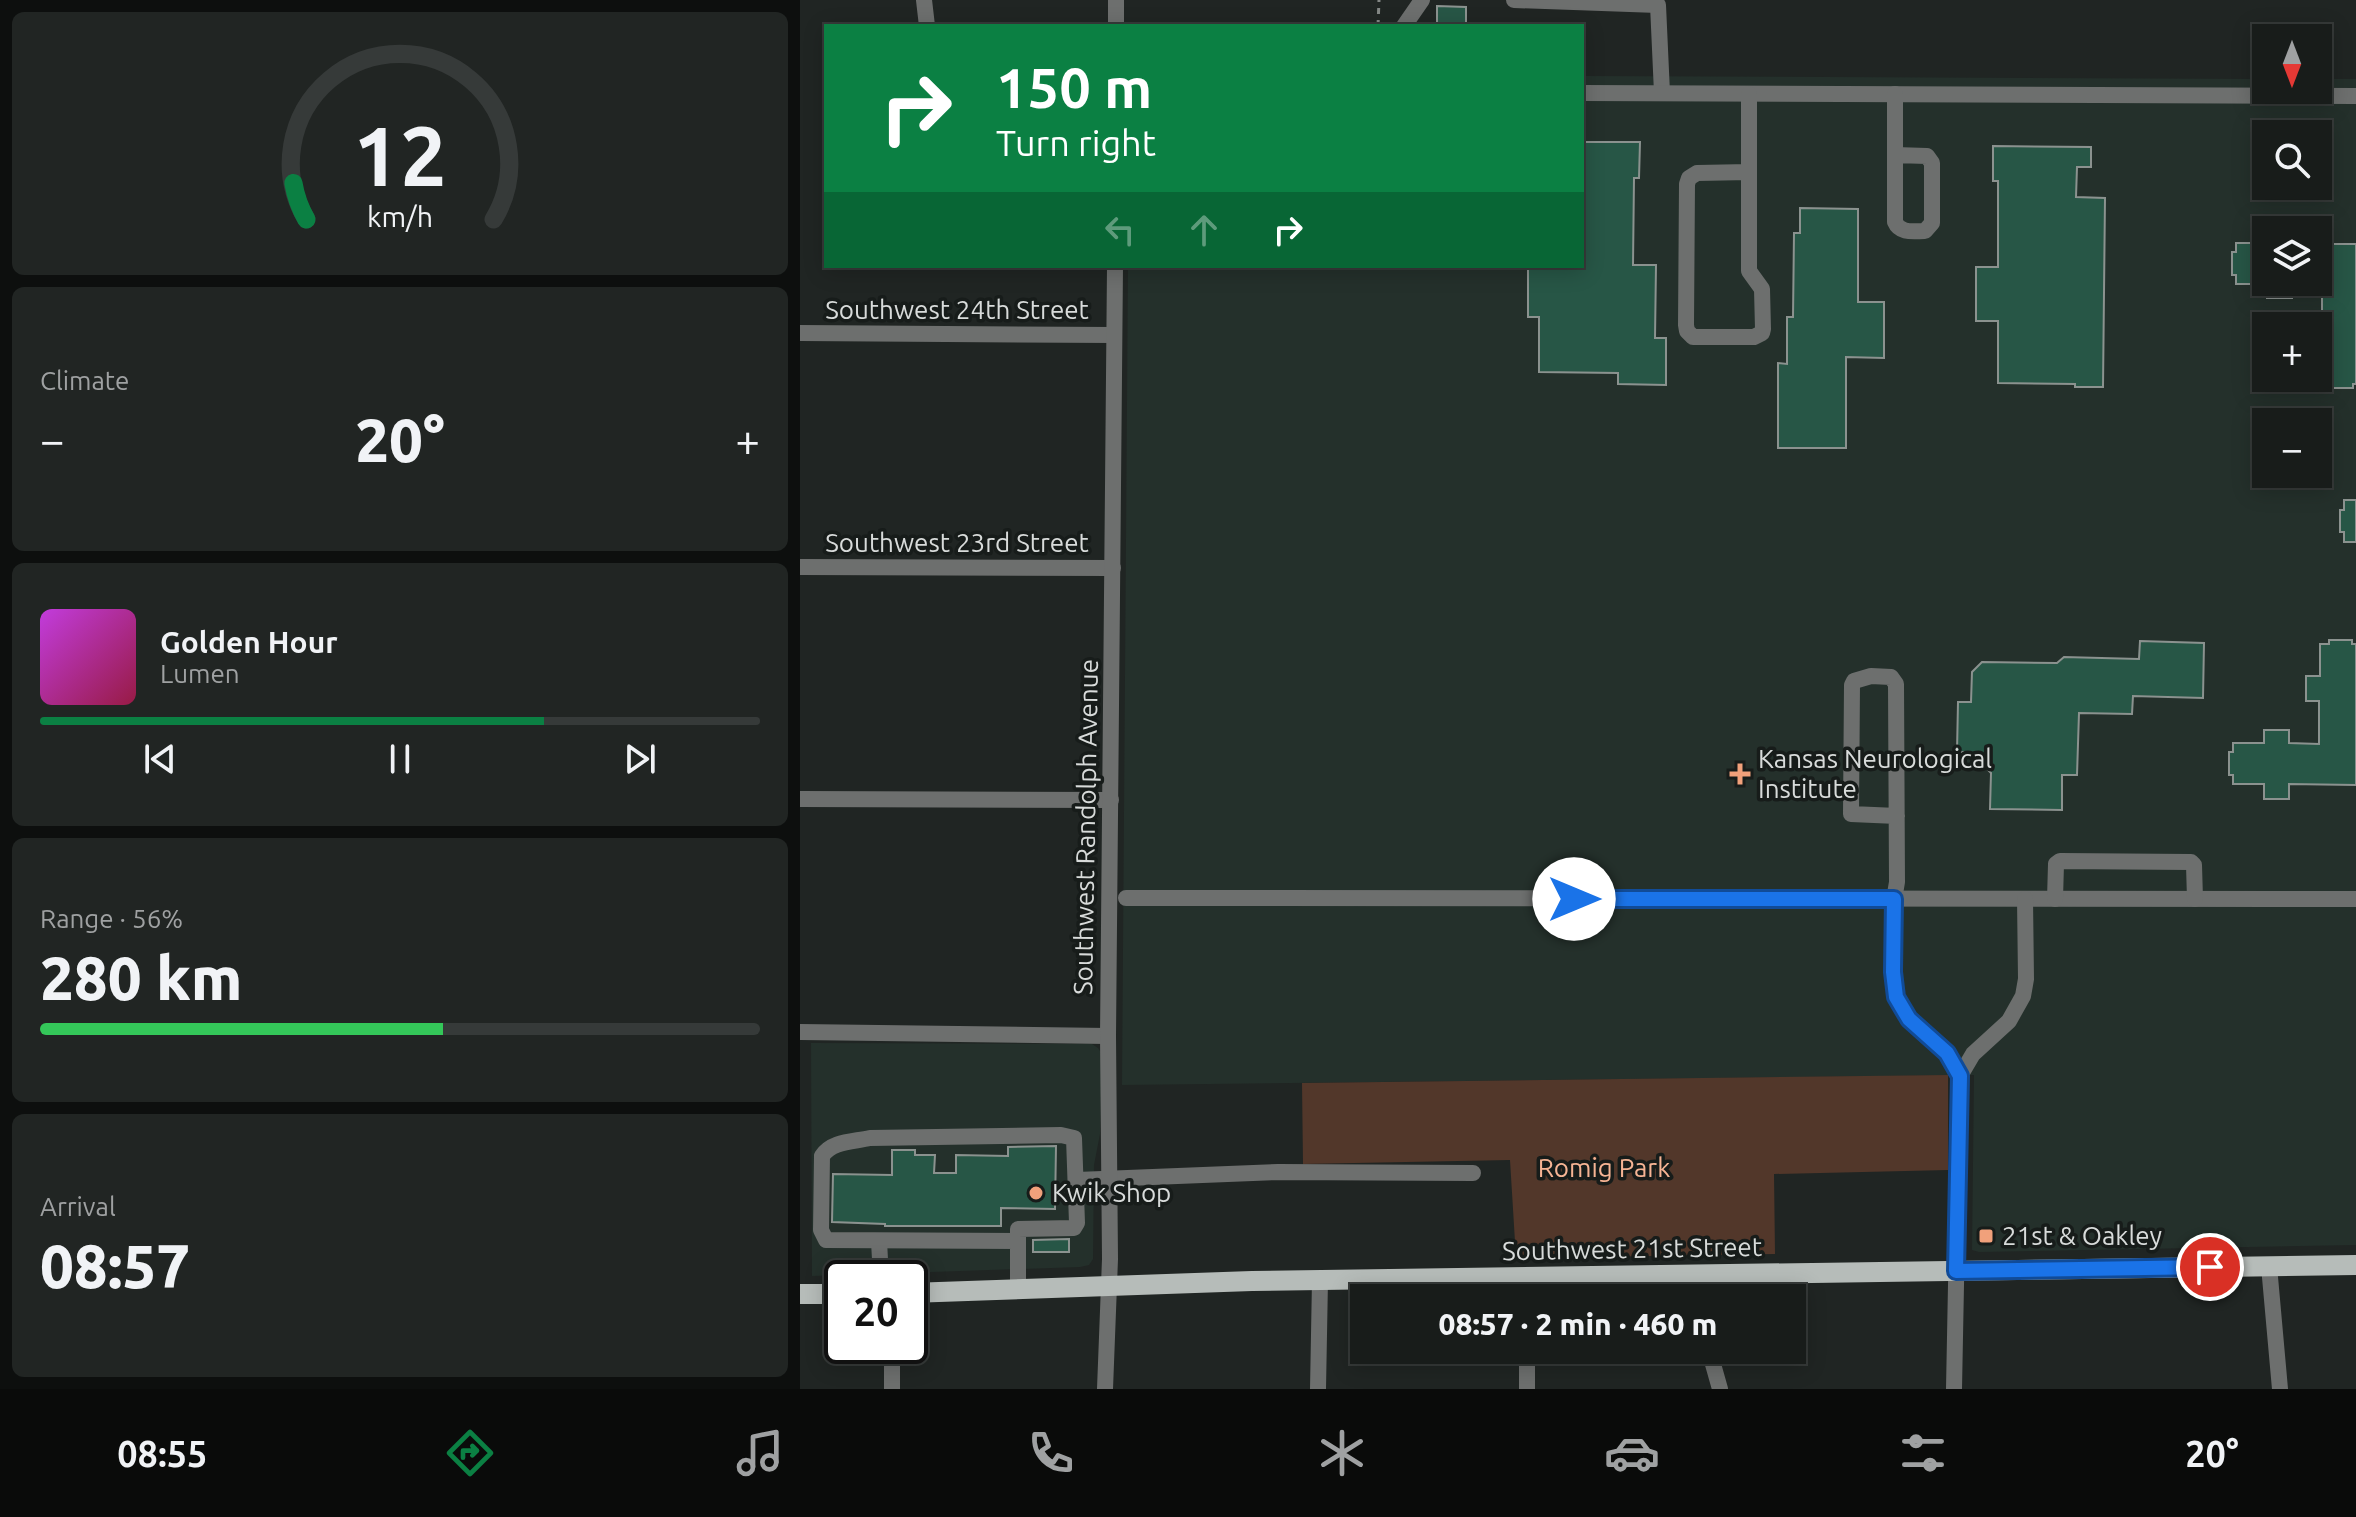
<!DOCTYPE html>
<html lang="en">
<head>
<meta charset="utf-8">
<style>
  :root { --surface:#181c1a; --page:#212523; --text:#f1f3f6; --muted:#9fa1a2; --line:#363a39; --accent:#0b8043 }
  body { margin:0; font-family:Ubuntu,sans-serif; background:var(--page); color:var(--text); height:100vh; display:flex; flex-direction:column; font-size:30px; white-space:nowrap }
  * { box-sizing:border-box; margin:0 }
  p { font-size:26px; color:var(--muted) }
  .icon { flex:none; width:44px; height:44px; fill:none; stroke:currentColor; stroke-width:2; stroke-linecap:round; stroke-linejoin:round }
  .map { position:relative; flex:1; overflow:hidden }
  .panel { display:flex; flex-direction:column; gap:12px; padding:12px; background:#0d0f0e; width:800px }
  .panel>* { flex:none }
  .banner { position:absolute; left:24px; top:24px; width:760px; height:244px; border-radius:0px; box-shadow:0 4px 20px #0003,0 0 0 2px var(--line); background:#0b8043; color:#fff; overflow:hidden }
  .needle { width:52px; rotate:180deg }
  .fabs { position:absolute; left:1452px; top:24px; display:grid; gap:16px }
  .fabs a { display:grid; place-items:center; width:80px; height:80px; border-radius:0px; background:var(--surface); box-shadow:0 4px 20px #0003,0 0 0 2px var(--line); font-size:40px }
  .speed { position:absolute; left:24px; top:1260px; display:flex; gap:16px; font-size:40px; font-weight:700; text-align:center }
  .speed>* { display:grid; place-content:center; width:104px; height:104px; border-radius:50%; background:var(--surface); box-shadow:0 4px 20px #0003,0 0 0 2px var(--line); line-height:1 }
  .speed .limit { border:4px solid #111; border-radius:12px; background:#fff; color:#111 }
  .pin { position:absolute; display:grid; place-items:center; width:68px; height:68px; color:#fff; margin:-34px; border:4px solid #fff; border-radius:50%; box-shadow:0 2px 8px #0007 }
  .me { position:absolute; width:88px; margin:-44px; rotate:90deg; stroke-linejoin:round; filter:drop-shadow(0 0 6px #0008) }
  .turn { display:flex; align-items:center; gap:28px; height:168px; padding:0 40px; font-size:36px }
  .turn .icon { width:104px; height:104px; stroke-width:2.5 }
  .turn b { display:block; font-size:56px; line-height:68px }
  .lanes { display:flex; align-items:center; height:76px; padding:0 40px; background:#0003; justify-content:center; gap:40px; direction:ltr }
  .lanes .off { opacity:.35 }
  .big { font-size:60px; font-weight:800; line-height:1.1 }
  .panel .widget { flex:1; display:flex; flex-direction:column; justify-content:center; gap:12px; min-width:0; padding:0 28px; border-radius:12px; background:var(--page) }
  .panel .dial { align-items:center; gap:0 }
  .dial svg { height:208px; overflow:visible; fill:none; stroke:var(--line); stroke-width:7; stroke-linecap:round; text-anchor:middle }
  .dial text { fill:var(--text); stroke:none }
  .song { display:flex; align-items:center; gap:24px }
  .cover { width:96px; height:96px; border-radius:12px; background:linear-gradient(135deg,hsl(290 70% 55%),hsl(340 70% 35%)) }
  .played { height:8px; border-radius:4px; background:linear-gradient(90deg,var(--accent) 70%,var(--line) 70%) }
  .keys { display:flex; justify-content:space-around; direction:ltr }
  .heat { display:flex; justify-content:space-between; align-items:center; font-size:44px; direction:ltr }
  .charge { height:12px; border-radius:6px; background:linear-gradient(90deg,#34c759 56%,var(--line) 0) }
  .trip { position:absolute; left:550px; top:1284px; width:456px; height:80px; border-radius:0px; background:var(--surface); box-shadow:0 4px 20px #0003,0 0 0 2px var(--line); font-weight:800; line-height:80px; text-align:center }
  .menu { display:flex; height:128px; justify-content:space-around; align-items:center; background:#0a0b0a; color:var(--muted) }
  .menu .icon { width:56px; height:56px }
  .menu .on { color:var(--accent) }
  .menu b { font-size:36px; color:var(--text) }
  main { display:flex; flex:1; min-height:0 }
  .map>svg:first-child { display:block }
  .built { fill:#24302b; fill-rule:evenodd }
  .green { fill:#52372a }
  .building { fill:#275646; stroke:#8b928f; stroke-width:2 }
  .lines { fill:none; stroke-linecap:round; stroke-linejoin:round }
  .path { stroke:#848886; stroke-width:3; stroke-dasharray:6 6; stroke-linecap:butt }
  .minor { stroke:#6d6f6e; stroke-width:16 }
  .major { stroke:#b6bcb9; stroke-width:20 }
  .route-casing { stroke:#114b97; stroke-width:20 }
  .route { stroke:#1a73e8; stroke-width:14 }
  .poi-dot { fill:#f1a17b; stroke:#171c1a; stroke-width:3 }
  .labels { text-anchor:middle; stroke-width:7; stroke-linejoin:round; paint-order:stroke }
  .street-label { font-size:26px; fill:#d8dbda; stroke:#171c1a }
  .poi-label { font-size:26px; fill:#d8dbda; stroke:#171c1a; text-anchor:start }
  .park-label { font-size:26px; fill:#f6b494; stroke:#171c1a }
</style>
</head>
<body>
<main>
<section class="panel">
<div class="widget dial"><svg viewBox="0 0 100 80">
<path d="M14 69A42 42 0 1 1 86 69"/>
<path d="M14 69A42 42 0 0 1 9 55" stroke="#0b8043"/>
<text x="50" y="56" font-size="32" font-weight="700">12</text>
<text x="50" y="72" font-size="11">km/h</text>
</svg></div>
<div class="widget"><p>Climate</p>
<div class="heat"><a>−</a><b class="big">20°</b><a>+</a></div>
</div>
<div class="widget">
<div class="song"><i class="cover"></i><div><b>Golden Hour</b><p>Lumen</p></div></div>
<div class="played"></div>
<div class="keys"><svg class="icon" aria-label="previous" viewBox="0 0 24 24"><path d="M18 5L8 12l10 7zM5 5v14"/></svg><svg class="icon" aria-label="pause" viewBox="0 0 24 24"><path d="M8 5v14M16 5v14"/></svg><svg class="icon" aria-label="next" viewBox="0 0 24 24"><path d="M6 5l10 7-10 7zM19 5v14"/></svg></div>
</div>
<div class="widget"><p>Range · 56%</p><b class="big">280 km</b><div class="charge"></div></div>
<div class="widget"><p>Arrival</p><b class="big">08:57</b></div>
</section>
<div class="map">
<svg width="1556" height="1389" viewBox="0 0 1556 1389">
  <rect width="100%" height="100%" fill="#202523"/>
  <g class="built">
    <path d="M782 76 1466 79V90H1518V79H1556V1245L1179 1252 1172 1250 1174 1075 322 1085 328 266H782ZM1466 134H1518V186H1466ZM1466 230H1518V282H1466ZM1466 326H1518V378H1466ZM1466 422H1518V474H1466Z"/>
    <polygon points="11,1043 292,1044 298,1048 302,1054 300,1134 294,1165 293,1259 289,1265 280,1267 12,1276"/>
  </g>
  <polygon class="green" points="1148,1075 1148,1170 974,1174 975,1254 716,1258 710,1160 503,1164 502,1083"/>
  <g class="building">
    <polygon points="637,6 666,7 666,26 637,26"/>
    <polygon points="782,142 840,142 839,178 834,178 833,265 856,265 855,338 866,338 866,385 818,384 818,373 739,372 739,317 728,317 728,266 782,266"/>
    <polygon points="1193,146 1291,147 1291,167 1277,167 1276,197 1305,198 1303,387 1275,387 1275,384 1198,383 1198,321 1176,321 1176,267 1198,267 1198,181 1193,181"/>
    <polygon points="1000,208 1058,209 1058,302 1084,302 1084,358 1046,357 1046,448 978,448 978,363 987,364 987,317 993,317 994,233 1000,233"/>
    <polygon points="1436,243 1466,243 1466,284 1436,284 1436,275 1432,275 1432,252 1436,252"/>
    <polygon points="1518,244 1556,244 1556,384 1553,384 1553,388 1531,388 1531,384 1521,384 1518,328 1522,328 1522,285 1518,285"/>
    <rect x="1467" y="282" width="25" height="16"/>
    <polygon points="1544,500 1556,500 1556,542 1544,542 1544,532 1540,532 1540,510 1544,510"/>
    <polygon points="1529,640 1552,640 1552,644 1556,644 1556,785 1489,784 1489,799 1464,799 1464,784 1433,784 1433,775 1429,775 1429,752 1433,752 1433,743 1464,743 1464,730 1489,730 1489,743 1519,744 1519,701 1506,701 1506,676 1520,676 1520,644 1529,644"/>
    <polygon points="1340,641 1404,643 1403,698 1333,696 1332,714 1279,713 1277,775 1262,775 1262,810 1190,809 1191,773 1171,752 1157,752 1158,702 1171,702 1172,672 1182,662 1257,663 1264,657 1339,659"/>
    <polygon points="256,1146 255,1209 201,1208 201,1226 85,1226 85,1224 32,1222 33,1174 92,1175 92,1150 115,1150 115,1155 135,1155 134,1173 156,1173 156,1155 208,1156 208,1147"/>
    <polygon points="269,1239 269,1252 233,1252 233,1240"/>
  </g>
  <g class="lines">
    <polyline class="path" points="578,26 579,0"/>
    <g class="minor">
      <polyline points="124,0 127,26"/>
      <polyline points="714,0 858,5 862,93"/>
      <polyline points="316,26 316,0"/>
      <polyline points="604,26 622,0"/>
      <polyline points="782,93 1556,96"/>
      <polyline points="949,94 949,271 962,289 963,329 962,333 954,337 893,337 887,331 886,325 887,184 889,178 897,173 949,172"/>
      <path d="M1095 94V222C1100 234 1114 231 1125 231L1132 223V163L1127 156 1095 155"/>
      <polyline points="0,333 314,335"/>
      <polyline points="0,567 313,568"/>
      <polyline points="0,799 311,800"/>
      <path d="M1097 816 1051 814 1052 685 1054 681 1071 676 1091 677 1096 684 1097 882C1091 912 1087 991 1106 1016 1116 1028 1129 1034 1139 1045 1148 1054 1154 1065 1160 1076"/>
      <polyline points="326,898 1556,899"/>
      <polyline points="1255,899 1256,864 1260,861 1391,862 1394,865 1395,899"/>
      <polyline points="0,1032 308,1036"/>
      <polyline points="277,1180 478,1172 673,1173"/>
      <polyline points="79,1241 81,1278"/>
      <path d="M218 1241 26 1240 21 1230 22 1156C32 1141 52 1142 70 1138L261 1135 274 1138 277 1223 274 1228 218 1229V1290"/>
      <polyline points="1469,1266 1480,1389"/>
      <polyline points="894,1274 894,1298"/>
      <polyline points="728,1298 728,1277"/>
      <polyline points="909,1350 920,1389"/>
      <polyline points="92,1389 92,1346"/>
      <polyline points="305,1389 310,1259 308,1036 315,266"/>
      <polyline points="518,1389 520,1280"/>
      <polyline points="727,1389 727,1350"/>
      <polyline points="1154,1389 1160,1076 1173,1054 1209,1021 1223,996 1226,979 1225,899"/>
    </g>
    <g class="major">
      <polyline points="110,1293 452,1281 1556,1265"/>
      <polyline points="0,1294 42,1294"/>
    </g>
  </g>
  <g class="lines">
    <g class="route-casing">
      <polyline id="route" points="774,899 1094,899 1093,972 1096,997 1109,1019 1147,1053 1160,1076 1156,1271 1410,1267"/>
    </g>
    <use href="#route" class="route"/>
  </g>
  <g class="poi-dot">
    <path d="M936 762h8v8h8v8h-8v8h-8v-8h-8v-8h8z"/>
    <circle cx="236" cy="1193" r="8"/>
    <rect x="1178" y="1228" width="16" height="16" rx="4"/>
  </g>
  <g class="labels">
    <g class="street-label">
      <text x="157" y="319">Southwest 24th Street</text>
      <text x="157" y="552">Southwest 23rd Street</text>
      <text transform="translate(286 827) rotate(-89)" y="9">Southwest Randolph Avenue</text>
      <text transform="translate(832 1249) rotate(-1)" y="9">Southwest 21st Street</text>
    </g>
    <g class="poi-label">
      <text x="958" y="768">Kansas Neurological<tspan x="958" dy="30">Institute</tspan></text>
      <text x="252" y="1202">Kwik Shop</text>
      <text x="1202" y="1245">21st &amp; Oakley</text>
    </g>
    <g class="park-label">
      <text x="804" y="1177">Romig Park</text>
    </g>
  </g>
</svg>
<div class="fabs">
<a><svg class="needle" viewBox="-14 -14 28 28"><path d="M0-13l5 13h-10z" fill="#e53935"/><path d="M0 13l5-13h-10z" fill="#9fa1a2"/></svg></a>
<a><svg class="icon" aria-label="search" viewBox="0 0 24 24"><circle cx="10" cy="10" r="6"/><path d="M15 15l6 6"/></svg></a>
<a><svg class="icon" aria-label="layers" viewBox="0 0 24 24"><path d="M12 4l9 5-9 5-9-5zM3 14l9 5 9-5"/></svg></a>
<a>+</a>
<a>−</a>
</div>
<div class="speed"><div class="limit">20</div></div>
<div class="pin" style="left:1410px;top:1267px;background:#d93025"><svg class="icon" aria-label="arrive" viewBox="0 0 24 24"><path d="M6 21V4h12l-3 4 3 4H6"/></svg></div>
<svg class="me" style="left:774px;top:899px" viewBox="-20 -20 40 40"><circle r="19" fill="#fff"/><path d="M0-13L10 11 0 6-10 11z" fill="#1a73e8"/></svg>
<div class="trip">08:57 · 2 min · 460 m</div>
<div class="banner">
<div class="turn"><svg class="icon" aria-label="right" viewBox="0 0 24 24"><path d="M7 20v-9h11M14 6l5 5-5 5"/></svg><div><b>150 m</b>Turn right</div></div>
<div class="lanes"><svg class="icon off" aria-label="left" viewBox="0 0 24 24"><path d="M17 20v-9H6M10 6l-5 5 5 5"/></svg><svg class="icon off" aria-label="ahead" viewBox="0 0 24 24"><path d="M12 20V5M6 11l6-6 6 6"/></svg><svg class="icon" aria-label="right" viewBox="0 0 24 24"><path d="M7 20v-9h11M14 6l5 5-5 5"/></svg></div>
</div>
</div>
</main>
<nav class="menu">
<b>08:55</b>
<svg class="icon on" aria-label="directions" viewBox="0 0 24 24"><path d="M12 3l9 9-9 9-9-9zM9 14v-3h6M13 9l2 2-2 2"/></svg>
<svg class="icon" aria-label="music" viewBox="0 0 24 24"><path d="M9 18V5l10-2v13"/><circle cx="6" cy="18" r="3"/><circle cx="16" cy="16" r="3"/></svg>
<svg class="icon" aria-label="phone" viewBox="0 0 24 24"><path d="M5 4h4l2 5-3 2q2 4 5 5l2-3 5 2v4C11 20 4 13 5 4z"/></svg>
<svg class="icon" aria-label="climate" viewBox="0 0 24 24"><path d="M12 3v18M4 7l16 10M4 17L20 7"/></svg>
<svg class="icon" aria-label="car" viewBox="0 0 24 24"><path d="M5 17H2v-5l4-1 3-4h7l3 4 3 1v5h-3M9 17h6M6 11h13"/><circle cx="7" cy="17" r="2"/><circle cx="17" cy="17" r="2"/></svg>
<svg class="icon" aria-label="filters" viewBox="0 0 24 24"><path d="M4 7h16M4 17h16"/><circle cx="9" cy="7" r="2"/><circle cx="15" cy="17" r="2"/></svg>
<b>20°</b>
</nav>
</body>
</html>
